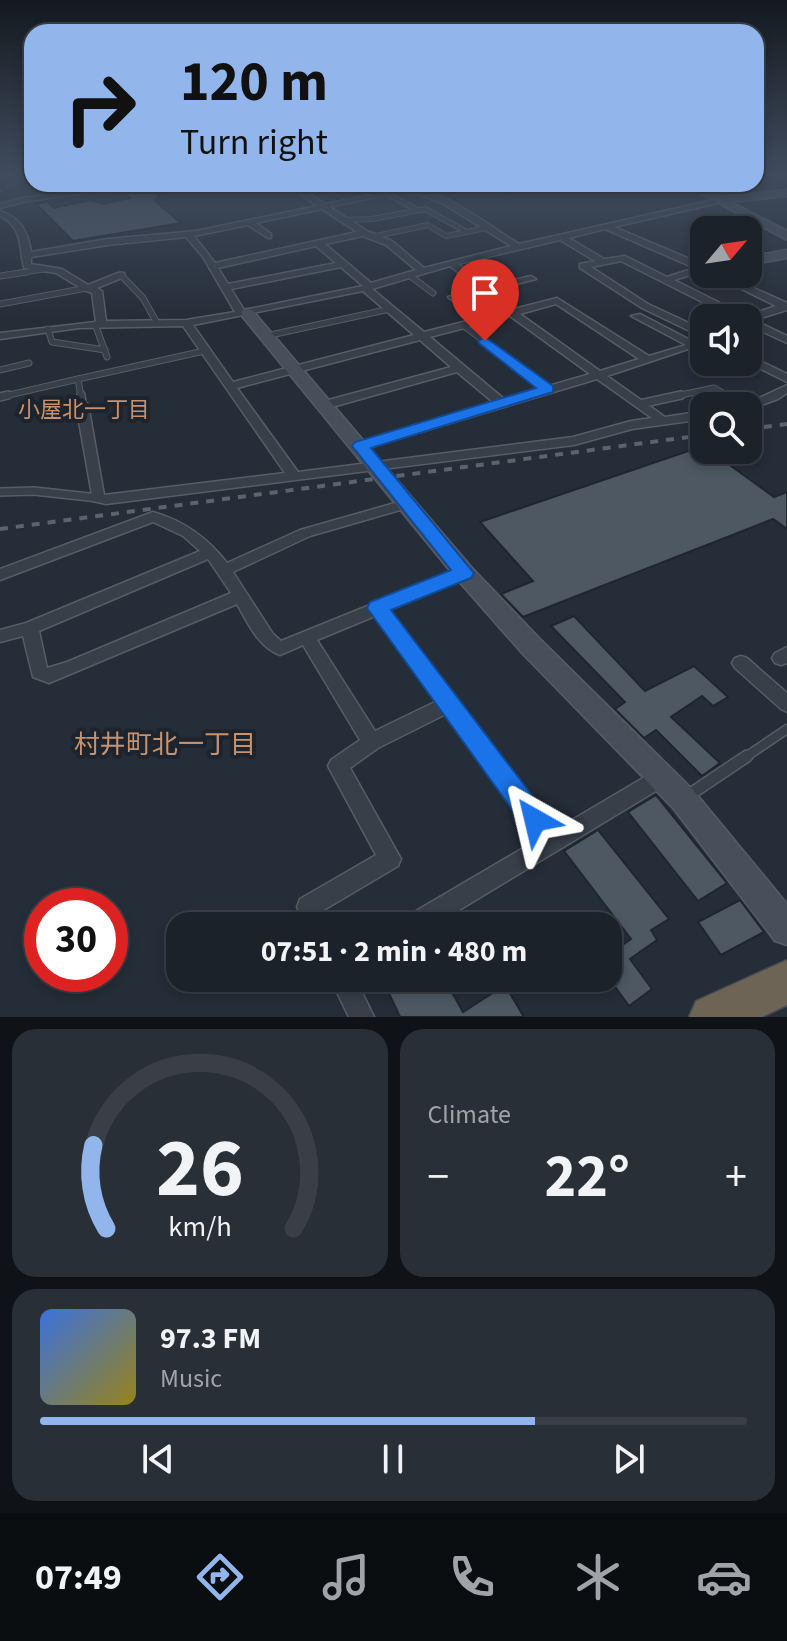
<!DOCTYPE html>
<html lang="en">
<head>
<meta charset="utf-8">
<style>
  :root { --surface:#1c222a; --page:#292f36; --text:#f1f3f6; --muted:#a0a4a8; --line:#3a3f47; --accent:#92b6eb }
  body { margin:0; font-family:"Source Sans 3","Noto Sans JP",sans-serif; background:var(--page); color:var(--text); height:100vh; display:flex; flex-direction:column; font-size:30px; white-space:nowrap }
  * { box-sizing:border-box; margin:0 }
  p { font-size:26px; color:var(--muted) }
  .icon { flex:none; width:44px; height:44px; fill:none; stroke:currentColor; stroke-width:2; stroke-linecap:round; stroke-linejoin:round }
  .map { position:relative; height:1017px; overflow:hidden }
  .details { display:flex; flex-direction:column; gap:12px; padding:12px; background:#0f1317; flex:1 }
  .details>* { flex:none }
  .guide { position:absolute; left:24px; top:24px; width:740px; height:168px; border-radius:24px; box-shadow:0 4px 12px #0003,0 0 0 2px var(--line); background:#92b6eb; color:#111; overflow:hidden }
  .needle { width:52px; rotate:61deg }
  .fabs { position:absolute; left:690px; top:216px; display:grid; gap:16px }
  .fabs a { display:grid; place-items:center; width:72px; height:72px; border-radius:16px; background:var(--surface); box-shadow:0 4px 12px #0003,0 0 0 2px var(--line); font-size:40px }
  .speed { position:absolute; left:24px; top:888px; display:flex; gap:16px; font-size:40px; font-weight:700; text-align:center }
  .speed>* { display:grid; place-content:center; width:104px; height:104px; border-radius:50%; background:var(--surface); box-shadow:0 4px 12px #0003,0 0 0 2px var(--line); line-height:1 }
  .speed .limit { border:12px solid #d22; background:#fff; color:#111 }
  .pin { position:absolute; display:grid; place-items:center; width:68px; height:68px; color:#fff; margin:-82px -34px; border-radius:50% 50% 50% 0; rotate:-45deg; box-shadow:0 0 8px #0007 }
  .pin .icon { rotate:45deg }
  .me { position:absolute; width:88px; margin:-44px; rotate:323deg; stroke-linejoin:round; filter:drop-shadow(0 0 6px #0008) }
  .turn { display:flex; align-items:center; gap:28px; height:168px; padding:0 24px; font-size:36px }
  .turn .icon { width:104px; height:104px; stroke-width:2.5 }
  .turn b { display:block; font-size:56px; line-height:68px }
  .big { font-size:60px; font-weight:700; line-height:1.1 }
  .details .widget { flex:1; display:flex; flex-direction:column; justify-content:center; gap:12px; min-width:0; padding:0 28px; border-radius:24px; background:var(--page) }
  .details .dial { align-items:center; gap:0 }
  .dial svg { height:208px; overflow:visible; fill:none; stroke:var(--line); stroke-width:7; stroke-linecap:round; text-anchor:middle }
  .dial text { fill:var(--text); stroke:none }
  .song { display:flex; align-items:center; gap:24px }
  .cover { width:96px; height:96px; border-radius:12px; background:linear-gradient(135deg,hsl(220 70% 55%),hsl(50 70% 35%)) }
  .played { height:8px; border-radius:4px; background:linear-gradient(90deg,var(--accent) 70%,var(--line) 70%) }
  .keys { display:flex; justify-content:space-around; direction:ltr }
  .heat { display:flex; justify-content:space-between; align-items:center; font-size:44px; direction:ltr }
  .details .tiles { flex:1; display:grid; gap:12px; grid-template-columns:1fr 1fr }
  .widget:last-child { grid-column:span 2 }
  .trip { position:absolute; left:166px; top:912px; width:456px; height:80px; border-radius:24px; background:var(--surface); box-shadow:0 4px 12px #0003,0 0 0 2px var(--line); font-weight:700; line-height:80px; text-align:center }
  .menu { display:flex; height:128px; justify-content:space-around; align-items:center; background:#0b0e11; color:var(--muted) }
  .menu .icon { width:56px; height:56px }
  .menu .on { color:var(--accent) }
  .menu b { font-size:36px; color:var(--text) }
  .map>svg:first-child { display:block }
  .building { fill:#4d5863; stroke:#1f262f; stroke-width:2 }
  .lines { fill:none; stroke-linecap:round; stroke-linejoin:round }
  .lane-far4-casing { stroke:#565d66; stroke-width:6 }
  .lane-far3-casing { stroke:#565d66; stroke-width:7 }
  .lane-far2-casing { stroke:#565d66; stroke-width:10 }
  .lane-far1-casing { stroke:#565d66; stroke-width:11 }
  .lane-casing { stroke:#565d66; stroke-width:14 }
  .street-casing { stroke:#565d66; stroke-width:3 }
  .secondary-casing { stroke:#565d66; stroke-width:3 }
  .highway-casing { stroke:#434a53; stroke-width:3 }
  .path { stroke:#48585a; stroke-width:2; stroke-dasharray:3 3; stroke-linecap:butt }
  .lane-far4 { stroke:#383f49; stroke-width:4 }
  .lane-far3 { stroke:#383f49; stroke-width:5 }
  .lane-far2 { stroke:#383f49; stroke-width:7 }
  .lane-far1 { stroke:#383f49; stroke-width:8 }
  .lane { stroke:#383f49; stroke-width:11 }
  .street { fill:#383f49; fill-rule:evenodd }
  .secondary { fill:#474f5b; fill-rule:evenodd }
  .highway { fill:#6e6456; fill-rule:evenodd }
  .rail { stroke:#5b636f; stroke-width:4; stroke-dasharray:8 8; stroke-linecap:butt }
  .route { fill:#1a73e8; stroke:#114b97; stroke-width:2 }
  .labels { text-anchor:middle; stroke-width:8; stroke-linejoin:round; paint-order:stroke }
  .neighbourhood-label { font-size:22px; fill:#c7926c; stroke:#1d242d }
  .near-neighbourhood-label { font-size:26px; fill:#c7926c; stroke:#1d242d }
</style>
</head>
<body>
<div class="map">
<svg width="787" height="1017" viewBox="0 0 787 1017">
  <rect width="100%" height="100%" fill="#252d38"/>
  <g class="building">
    <polygon points="144,186 160,197 154,200 181,223 73,241 36,204 48,202 54,208 91,200 103,204 130,198 120,190"/>
    <polygon points="703,446 704,450 709,450 774,497 787,492 787,529 773,519 523,617 501,594 533,581 480,522"/>
    <polygon points="574,616 645,691 694,666 728,697 713,706 702,696 671,717 720,763 702,776 656,730 644,738 615,709 625,702 551,626"/>
    <polygon points="656,795 727,883 698,901 628,812"/>
    <polygon points="598,830 669,919 651,930 657,940 630,959 652,989 629,1006 608,977 608,955 631,939 564,851"/>
    <polygon points="740,900 764,932 721,955 698,922"/>
    <polygon points="397,978 444,978 463,1012 505,985 524,1017 400,1017 385,985"/>
  </g>
  <g class="lines">
    <g class="lane-far4-casing">
      <g id="lane-far4">
        <polyline points="321,207 386,193 417,210"/>
        <polyline points="344,220 372,219 425,209 467,232 489,227"/>
        <polyline points="371,237 428,225 446,236 467,232"/>
        <polyline points="13,274 47,269"/>
      </g>
    </g>
    <g class="lane-far3-casing">
      <g id="lane-far3">
        <polyline points="121,275 143,298 157,323"/>
        <polyline points="409,275 433,293"/>
        <polyline points="0,276 27,272"/>
        <polyline points="0,304 87,288"/>
        <polyline points="95,324 107,357"/>
        <polyline points="464,326 548,389"/>
        <polyline points="48,329 52,342 105,350"/>
        <polyline points="266,336 390,309"/>
        <polyline points="0,370 29,363"/>
        <polyline points="0,397 78,379"/>
        <polyline points="81,397 78,379 204,351"/>
        <polyline points="671,397 714,388 730,397"/>
      </g>
    </g>
    <g class="lane-far2-casing">
      <g id="lane-far2">
        <polyline points="81,395 82,404"/>
        <polyline points="726,395 745,406"/>
        <polyline points="0,397 8,395"/>
        <polyline points="640,404 681,395"/>
        <polyline points="0,492 34,491 98,498"/>
      </g>
    </g>
    <g class="lane-far1-casing">
      <polyline id="lane-far1" points="744,758 787,729"/>
    </g>
    <g class="lane-casing">
      <polyline id="lane" points="689,795 747,756"/>
    </g>
    <g class="street-casing">
      <g id="street">
        <polygon points="122,184 142,184 23,202 0,208 0,204 23,198"/>
        <path d="M285 184H294L367 231 392 241 424 268 511 246 442 203 420 195 366 184C393 184 424 188 448 200 473 212 496 230 519 244L722 198V202L614 227 704 265V271L674 280 746 316 776 306 711 274H723L787 303V310L754 320 787 336V343L748 325V318H734L621 261 591 267 648 304 704 330V337L700 336 642 308 580 268V264L595 261 560 240 458 264 488 286 531 276 536 279 461 298 464 301 462 303H456L448 297 479 288 450 266 372 289 424 332 557 298 649 356 686 345 631 316 640 314 700 345 607 376 665 417 704 411V419L632 429 574 445 106 504 93 501 76 404 82 400 88 404 104 495 285 473 183 326 79 328 0 339V333L96 322 92 293 84 290 56 273 24 268C19 247 23 227 0 216V211C20 218 28 231 31 252L108 239 196 231 317 206ZM322 209 357 232 215 263 194 236 248 225 268 238H271V234L256 223ZM605 229 695 268 667 277 625 256 604 259 569 238ZM363 236 386 245 416 270 371 283 325 244ZM186 237 203 257 235 312 186 320 106 321 102 291 97 288 124 277V273H118L88 285 62 269 31 264V257L108 245ZM316 246 336 263 228 284 218 268ZM341 267 363 286 244 310 231 289ZM363 291 414 335 233 382 193 325ZM556 304 639 359 600 371 520 314ZM510 316 590 374 504 399 430 337ZM420 340 451 367 321 402 319 405 325 409 457 372 493 402 356 443 354 446 356 449H364L597 379 652 418 631 421 573 437 298 472 237 388Z"/>
        <polygon points="748,355 787,374 787,382 747,362"/>
        <polygon points="787,385 787,393 778,399 748,410 748,406 742,406"/>
        <path d="M409 499 416 503 414 506 310 536 233 572 273 634 281 641 459 569H469L472 573 469 577 389 610 555 830 655 771 662 768 669 771 672 777 669 783 433 926H401L404 918 537 840 446 714 378 748 350 768 401 859 398 866 322 911 328 926H305L297 907 300 899 376 855 328 766 331 760 360 740 303 645 280 655C258 647 248 623 237 604L49 683 33 677 23 636 0 642V630L26 623 200 551 183 536 153 522 0 580V569L153 512C184 521 207 537 227 563L300 530ZM208 559 231 593 67 662 47 668 39 631ZM375 616 437 701 375 731 317 640Z"/>
        <polygon points="787,647 787,663 781,665 775,663 772,658 775,653"/>
        <polygon points="741,656 747,658 787,693 787,712 781,709 735,668 732,663 735,658"/>
        <polygon points="330,978 355,978 374,1017 349,1017"/>
      </g>
    </g>
    <g class="secondary-casing">
      <g id="secondary">
        <polygon points="683,184 696,184 720,197 787,190 787,196 731,202 787,231 787,240"/>
        <polygon points="787,250 787,258 748,265 748,257"/>
        <polygon points="704,264 704,272 698,271 698,265"/>
        <polygon points="247,309 252,310 472,568 540,639 693,790 787,904 787,945 775,941 673,808 522,653 456,578 242,316 242,310"/>
      </g>
    </g>
    <g class="highway-casing">
      <polygon id="highway" points="787,960 787,1005 762,1017 689,1017 696,1001"/>
    </g>
    <polyline class="path" points="0,191 27,177"/>
    <use href="#lane-far4" class="lane-far4"/>
    <use href="#lane-far3" class="lane-far3"/>
    <use href="#lane-far2" class="lane-far2"/>
    <use href="#lane-far1" class="lane-far1"/>
    <use href="#lane" class="lane"/>
    <use href="#street" class="street"/>
    <use href="#secondary" class="secondary"/>
    <use href="#highway" class="highway"/>
    <g class="rail">
      <polyline points="748,429 787,424"/>
      <polyline points="0,529 704,435"/>
    </g>
  </g>
  <linearGradient id="sky" x2="0" y2="1"><stop stop-color="#14191f"/><stop offset="0.55" stop-color="#404c5e"/><stop offset="1" stop-color="#404c5e" stop-opacity="0"/></linearGradient>
  <rect width="787" height="319" fill="url(#sky)"/>
  <polygon class="route" points="485,337 553,386 553,392 371,448 474,573 471,578 391,610 544,811 548,820 544,829 535,833 526,829 367,608 370,602 451,570 352,446 355,442 536,388 480,344 478,341"/>
  <g class="labels">
    <g class="neighbourhood-label">
      <text x="84" y="417">小屋北一丁目</text>
    </g>
    <g class="near-neighbourhood-label">
      <text x="165" y="753">村井町北一丁目</text>
    </g>
  </g>
</svg>
<div class="fabs">
<a><svg class="needle" viewBox="-14 -14 28 28"><path d="M0-13l5 13h-10z" fill="#e53935"/><path d="M0 13l5-13h-10z" fill="#a0a4a8"/></svg></a>
<a><svg class="icon" aria-label="sound" viewBox="0 0 24 24"><path d="M4 9h4l5-4v14l-5-4H4zM17 9q2 3 0 6"/></svg></a>
<a><svg class="icon" aria-label="search" viewBox="0 0 24 24"><circle cx="10" cy="10" r="6"/><path d="M15 15l6 6"/></svg></a>
</div>
<div class="speed"><div class="limit">30</div></div>
<div class="pin" style="left:485px;top:341px;background:#d93025"><svg class="icon" aria-label="arrive" viewBox="0 0 24 24"><path d="M6 21V4h12l-3 4 3 4H6"/></svg></div>
<svg class="me" style="left:535px;top:820px" viewBox="-20 -20 40 40"><path d="M0-17L14 15 0 8-14 15z" fill="#1a73e8" stroke="#fff" stroke-width="4"/></svg>
<div class="trip">07:51 · 2 min · 480 m</div>
<div class="guide">
<div class="turn"><svg class="icon" aria-label="right" viewBox="0 0 24 24"><path d="M7 20v-9h11M14 6l5 5-5 5"/></svg><div><b>120 m</b>Turn right</div></div>
</div>
</div>
<section class="details">
<div class="tiles">
<div class="widget dial"><svg viewBox="0 0 100 80">
<path d="M14 69A42 42 0 1 1 86 69"/>
<path d="M14 69A42 42 0 0 1 9 37" stroke="#92b6eb"/>
<text x="50" y="56" font-size="32" font-weight="700">26</text>
<text x="50" y="72" font-size="11">km/h</text>
</svg></div>
<div class="widget"><p>Climate</p>
<div class="heat"><a>−</a><b class="big">22°</b><a>+</a></div>
</div>
<div class="widget">
<div class="song"><i class="cover"></i><div><b>97.3 FM</b><p>Music</p></div></div>
<div class="played"></div>
<div class="keys"><svg class="icon" aria-label="previous" viewBox="0 0 24 24"><path d="M18 5L8 12l10 7zM5 5v14"/></svg><svg class="icon" aria-label="pause" viewBox="0 0 24 24"><path d="M8 5v14M16 5v14"/></svg><svg class="icon" aria-label="next" viewBox="0 0 24 24"><path d="M6 5l10 7-10 7zM19 5v14"/></svg></div>
</div>
</div>
</section>
<nav class="menu">
<b>07:49</b>
<svg class="icon on" aria-label="directions" viewBox="0 0 24 24"><path d="M12 3l9 9-9 9-9-9zM9 14v-3h6M13 9l2 2-2 2"/></svg>
<svg class="icon" aria-label="music" viewBox="0 0 24 24"><path d="M9 18V5l10-2v13"/><circle cx="6" cy="18" r="3"/><circle cx="16" cy="16" r="3"/></svg>
<svg class="icon" aria-label="phone" viewBox="0 0 24 24"><path d="M5 4h4l2 5-3 2q2 4 5 5l2-3 5 2v4C11 20 4 13 5 4z"/></svg>
<svg class="icon" aria-label="climate" viewBox="0 0 24 24"><path d="M12 3v18M4 7l16 10M4 17L20 7"/></svg>
<svg class="icon" aria-label="car" viewBox="0 0 24 24"><path d="M5 17H2v-5l4-1 3-4h7l3 4 3 1v5h-3M9 17h6M6 11h13"/><circle cx="7" cy="17" r="2"/><circle cx="17" cy="17" r="2"/></svg>
</nav>
</body>
</html>
